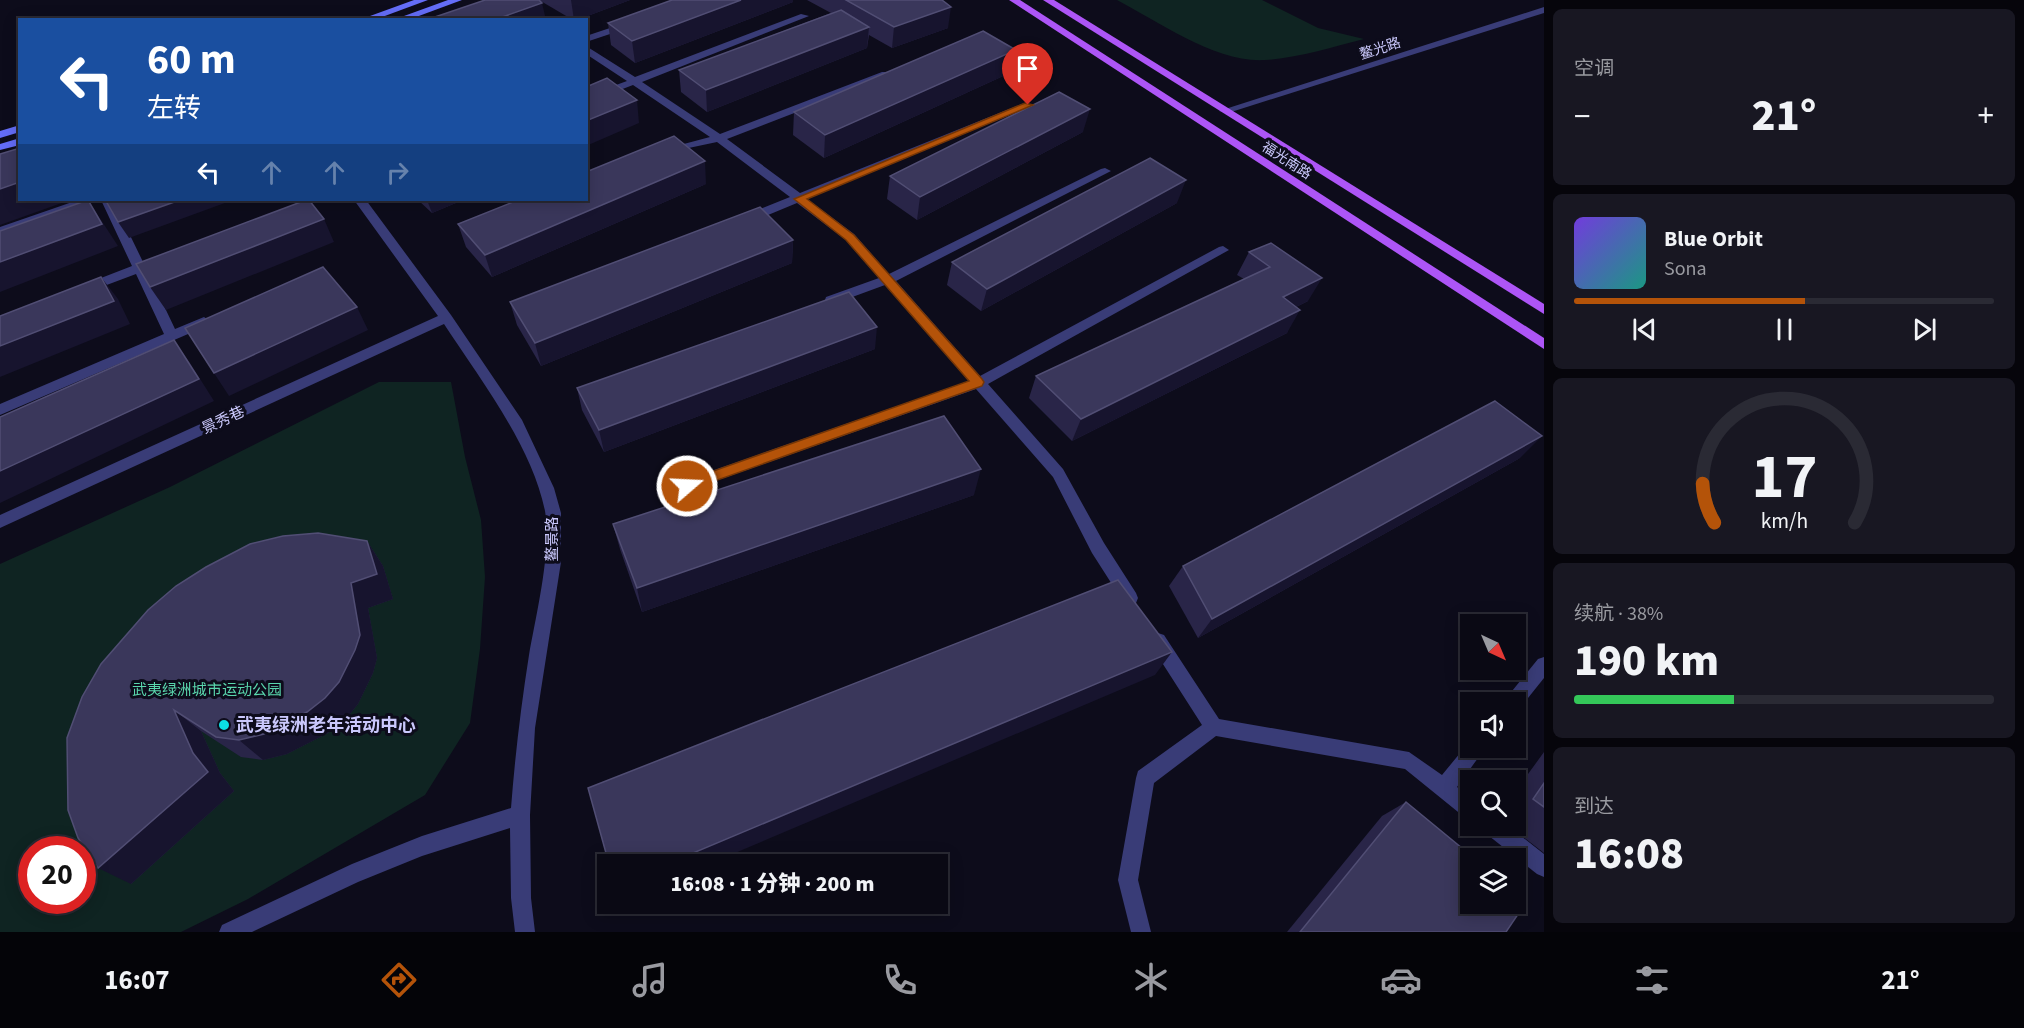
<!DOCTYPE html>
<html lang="zh">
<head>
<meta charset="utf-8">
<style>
  :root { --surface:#0a0914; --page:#181722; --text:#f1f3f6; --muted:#999aa0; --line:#2a2a34; --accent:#b45309 }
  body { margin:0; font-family:"Source Sans 3","Noto Sans SC",sans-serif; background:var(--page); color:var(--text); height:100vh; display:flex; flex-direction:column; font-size:22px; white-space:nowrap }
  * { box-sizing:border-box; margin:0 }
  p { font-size:20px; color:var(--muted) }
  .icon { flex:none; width:33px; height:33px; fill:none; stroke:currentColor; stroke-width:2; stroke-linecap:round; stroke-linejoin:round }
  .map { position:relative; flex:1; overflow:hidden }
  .drawer { display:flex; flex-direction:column; gap:9px; padding:9px; background:#06050b; width:480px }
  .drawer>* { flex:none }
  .top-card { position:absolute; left:18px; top:18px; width:570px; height:183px; border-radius:0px; box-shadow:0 3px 15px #0003,0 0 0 2px var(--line); background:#1a4fa0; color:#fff; overflow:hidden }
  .needle { width:39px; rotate:136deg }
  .buttons { position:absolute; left:1460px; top:614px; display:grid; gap:12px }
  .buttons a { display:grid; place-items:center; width:66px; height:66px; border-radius:0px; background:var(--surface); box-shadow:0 3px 15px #0003,0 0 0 2px var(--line); font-size:30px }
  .speed { position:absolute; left:18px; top:836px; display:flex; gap:12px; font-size:30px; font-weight:700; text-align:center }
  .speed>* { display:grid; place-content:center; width:78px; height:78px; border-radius:50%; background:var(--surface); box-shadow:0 3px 15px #0003,0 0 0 2px var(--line); line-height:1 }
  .speed .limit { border:9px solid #d22; background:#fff; color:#111 }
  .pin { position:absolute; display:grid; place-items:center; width:51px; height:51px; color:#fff; margin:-62px -26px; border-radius:50% 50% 50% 0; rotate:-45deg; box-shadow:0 0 6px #0007 }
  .pin .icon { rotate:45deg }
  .me { position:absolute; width:66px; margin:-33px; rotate:71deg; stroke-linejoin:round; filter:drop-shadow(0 0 4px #0008) }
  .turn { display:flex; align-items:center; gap:21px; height:126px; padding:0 30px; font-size:27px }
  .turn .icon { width:78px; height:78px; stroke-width:2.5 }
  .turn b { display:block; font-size:42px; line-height:51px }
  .lanes { display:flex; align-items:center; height:57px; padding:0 30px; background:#0003; justify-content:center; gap:30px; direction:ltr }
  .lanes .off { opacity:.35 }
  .big { font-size:45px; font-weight:800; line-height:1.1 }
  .drawer .tile { flex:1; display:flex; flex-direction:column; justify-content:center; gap:9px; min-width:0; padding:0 21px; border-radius:9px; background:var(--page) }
  .drawer .dial { align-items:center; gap:0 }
  .dial svg { height:156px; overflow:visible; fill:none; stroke:var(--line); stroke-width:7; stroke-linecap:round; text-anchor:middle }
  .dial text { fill:var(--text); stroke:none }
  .song { display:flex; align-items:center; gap:18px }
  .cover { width:72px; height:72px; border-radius:9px; background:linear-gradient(135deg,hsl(260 70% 55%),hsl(170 70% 35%)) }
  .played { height:6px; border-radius:3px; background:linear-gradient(90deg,var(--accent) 55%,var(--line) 55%) }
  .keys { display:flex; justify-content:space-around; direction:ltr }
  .heat { display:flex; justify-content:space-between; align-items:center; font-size:33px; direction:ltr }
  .charge { height:9px; border-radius:4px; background:linear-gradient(90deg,#34c759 38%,var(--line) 0) }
  .trip { position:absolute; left:597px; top:854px; width:351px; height:60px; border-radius:0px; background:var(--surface); box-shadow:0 3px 15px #0003,0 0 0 2px var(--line); font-weight:800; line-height:60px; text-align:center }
  .tabs { display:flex; height:96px; justify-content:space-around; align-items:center; background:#040408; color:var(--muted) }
  .tabs .icon { width:42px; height:42px }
  .tabs .on { color:var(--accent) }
  .tabs b { font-size:27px; color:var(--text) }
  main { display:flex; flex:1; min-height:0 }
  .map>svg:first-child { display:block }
  .green { fill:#0f2422; fill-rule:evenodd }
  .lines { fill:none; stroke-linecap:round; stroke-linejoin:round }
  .service { fill:#393c77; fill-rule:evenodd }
  .minor { fill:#393c77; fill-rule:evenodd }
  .tertiary { fill:#393c77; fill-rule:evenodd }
  .secondary { fill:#646df7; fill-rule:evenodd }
  .primary { fill:#ad55f6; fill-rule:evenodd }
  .wall { fill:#292548 }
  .shaded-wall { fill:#17142e }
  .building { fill:#3a375b; stroke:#514e74; stroke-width:1.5 }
  .route { fill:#b45309; stroke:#753606; stroke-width:1.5 }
  .poi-dot { fill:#0ce0e4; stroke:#0d0c1b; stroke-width:2 }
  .labels { text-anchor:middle; stroke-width:6; stroke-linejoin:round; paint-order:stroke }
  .far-street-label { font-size:14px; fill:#cac8fc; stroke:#0d0c1b }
  .street-label { font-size:15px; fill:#cac8fc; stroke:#0d0c1b }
  .park-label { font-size:15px; fill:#5ad7ad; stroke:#0d0c1b }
  .near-poi-label { font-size:18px; font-weight:bold; fill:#cac8fc; stroke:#0d0c1b; text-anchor:start }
</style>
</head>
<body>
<main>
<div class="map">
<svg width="1544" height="932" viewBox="0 0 1544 932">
  <rect width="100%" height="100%" fill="#0d0c1b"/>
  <g class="green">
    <path d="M1117 0H1262L1318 28 1364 39C1332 47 1298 58 1265 60 1216 63 1159 22 1117 0Z"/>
    <path d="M379 382H451L465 457 481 520 485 577 480 649 470 723 425 795 248 899 181 932H0V564L170 487ZM32 849H82V900H32Z"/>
  </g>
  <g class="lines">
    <g class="service">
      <polygon points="801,14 809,16 642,82 720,134 882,72 890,72 890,76 727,139 800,193 1024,103 1033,105 807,199 854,234 889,274 1101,169 1105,168 1111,171 896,281 980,376 1219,247 1223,246 1229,250 988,384 1063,469 1104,543 1136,593 1138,598 1136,603 1130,605 1124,603 1092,553 1053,477 976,389 670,497 665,499 660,497 657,493 660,489 969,381 885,285 836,303 826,303 825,300 826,297 879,278 846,240 797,203 751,222 743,222 743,216 790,197 717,142 665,153 665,149 710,137 633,85 586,103 586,96 627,81 586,54 586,46 635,77"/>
      <polygon points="628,22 633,25 631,27 586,42 586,36"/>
      <polygon points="101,200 113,200 143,262 158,257 164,261 147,270 175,329 204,317 211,322 209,325 0,415 0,404 164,334 136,274 88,292 82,288 83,285 132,266"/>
      <polygon points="1158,633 1164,635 1219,719 1409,752 1442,775 1470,741 1470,747 1486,747 1457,787 1470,797 1470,819 1463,816 1405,769 1216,736 1154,783 1138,880 1151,932 1131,932 1118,880 1136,778 1138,771 1202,725 1152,647 1149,641 1152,635"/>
      <polygon points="1544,657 1544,678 1520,708 1515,710 1515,702 1505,702 1508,696 1538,659"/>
      <polygon points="1481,825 1507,825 1544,854 1544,877 1537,874 1484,832"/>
    </g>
    <polygon class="minor" points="78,200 94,200 0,235 0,227"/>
    <g class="tertiary">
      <polygon points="1544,7 1544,13 1228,113 1219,111"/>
      <path d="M354 200H366L451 315 522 420 554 488 561 513V562L535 728 530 815 531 898 535 932H515L511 898 510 828 422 856 358 882 252 932H219L222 925 352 864 422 836 511 808C515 756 521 706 529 655 536 615 552 550 545 511 532 446 480 379 444 324L0 528V515L438 316Z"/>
    </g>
    <g class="secondary">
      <polygon points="414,0 428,0 374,20 359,20"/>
      <polygon points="448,0 462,0 408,20 393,20"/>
      <polygon points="20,125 20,132 0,138 0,131"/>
      <polygon points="20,138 20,145 0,150 0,144"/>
    </g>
    <g class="primary">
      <polygon points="1009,0 1020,0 1544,338 1544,349"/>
      <polygon points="1043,0 1054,0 1544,304 1544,314"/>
    </g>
  </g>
  <g class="wall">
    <polygon points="539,0 630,0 577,20 573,20"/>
    <polygon points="672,0 793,0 793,2 635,63 611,45 608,23"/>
    <polygon points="807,0 942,0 948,28 892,48 869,35 867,48 707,112 681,92 679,70 831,13"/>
    <polygon points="1016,50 1012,72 824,158 793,135 794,112"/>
    <polygon points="1083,132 917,220 887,199 890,176"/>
    <polygon points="706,184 492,277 466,247 458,224"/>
    <polygon points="418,200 463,200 432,213"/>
    <polygon points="1177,203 981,311 947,285 952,262"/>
    <polygon points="793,240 792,263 541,366 517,325 510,302"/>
    <polygon points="1271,243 1308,301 1296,307 1287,333 1072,441 1029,398 1036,376 1244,279 1237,275 1249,252"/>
    <polygon points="875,349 604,452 582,410 577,388"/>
    <polygon points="1520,458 1198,638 1169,586 1183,566"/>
    <polygon points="974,495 642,612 620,549 613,524"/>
    <polygon points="367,541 383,566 393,599 368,608 377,658 373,673 358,704 345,720 328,733 287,754 263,760 241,757 201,731 220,773 234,791 131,884 148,610"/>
    <polygon points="1544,752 1544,853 1508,825 1515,825 1515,792"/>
    <polygon points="1406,802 1506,932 1287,932 1382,816"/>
  </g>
  <g class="shaded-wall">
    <polygon points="571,0 630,0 577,20 574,20"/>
    <polygon points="741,0 793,0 793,2 635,63 632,41"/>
    <polygon points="542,3 546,20 494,20"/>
    <polygon points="951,7 948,28 892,48 894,27"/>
    <polygon points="869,27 867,48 707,112 706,90"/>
    <polygon points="1016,50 1012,72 824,158 825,135"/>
    <polygon points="637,100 639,123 586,146 586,121"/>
    <polygon points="1090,109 1083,132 917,220 920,197"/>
    <polygon points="705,161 706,184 492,277 485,255"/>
    <polygon points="1186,180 1177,203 981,311 987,289"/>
    <polygon points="20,182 20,200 70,200 0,225 0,189"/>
    <polygon points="88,200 118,246 0,292 0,262"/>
    <polygon points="180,200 233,200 129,238 118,222"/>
    <polygon points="427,200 463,200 432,213"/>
    <polygon points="324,219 334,242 166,310 150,287"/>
    <polygon points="793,240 792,263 541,366 535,343"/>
    <polygon points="101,277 118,299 130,324 0,377 0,346"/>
    <polygon points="1322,278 1308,301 1270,320 1283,297"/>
    <polygon points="357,307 368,330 229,396 214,373"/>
    <polygon points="1300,310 1287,333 1072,441 1081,419"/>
    <polygon points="877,327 875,349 604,452 599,430"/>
    <polygon points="174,340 190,363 214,401 0,503 0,471"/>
    <polygon points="1542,436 1520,458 1198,638 1212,619"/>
    <polygon points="981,469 974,495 642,612 637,588"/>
    <polygon points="367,541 383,566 393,599 368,608 377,658 373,673 358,704 345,720 328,733 287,754 263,760 239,740 351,583"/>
    <polygon points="1172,652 1155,675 709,864 667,864"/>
    <polygon points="174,710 201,731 220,773 234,791 131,884 98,868 193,753"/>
  </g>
  <g class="building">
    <polygon points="485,0 539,0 542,3 494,20 426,20"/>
    <polygon points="672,0 741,0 632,41 608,23"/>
    <polygon points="846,0 942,0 951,7 894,27"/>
    <polygon points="841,10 869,27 706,90 679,70"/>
    <polygon points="983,31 1016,50 825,135 794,112"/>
    <polygon points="607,78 637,100 586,121 586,87"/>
    <polygon points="1059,92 1090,109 920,197 890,176"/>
    <polygon points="674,136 705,161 485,255 458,224 518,200 586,200 586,172"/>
    <polygon points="20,148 20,182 0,189 0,154"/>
    <polygon points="1150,158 1186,180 987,289 952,262"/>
    <polygon points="88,200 102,224 0,262 0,231"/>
    <polygon points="112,200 180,200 118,222 106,201"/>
    <polygon points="306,200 309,200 324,219 150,287 136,264"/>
    <polygon points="760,207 793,240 535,343 510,302"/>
    <polygon points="1271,243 1322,278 1283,297 1300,310 1081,419 1036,376 1270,267 1249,252"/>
    <polygon points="323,267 357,307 214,373 185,328"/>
    <polygon points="101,277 114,301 0,346 0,316"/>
    <polygon points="849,292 877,327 599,430 577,388"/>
    <polygon points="174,340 199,379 0,471 0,417"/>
    <polygon points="1495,401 1542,436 1212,619 1183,566"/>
    <polygon points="944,416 981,469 637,588 613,524"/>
    <polygon points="318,533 367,541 377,574 351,583 360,635 355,650 339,682 325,698 307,712 264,734 239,740 216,737 174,710 193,753 208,772 98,868 78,838 68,810 67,738 82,697 101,664 148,610 176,586 206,567 250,544 283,536"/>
    <polygon points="1118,580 1172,652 667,864 609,864 588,788"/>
    <polygon points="1544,783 1544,807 1533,799"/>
    <polygon points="1406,802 1474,858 1470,858 1470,903 1515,903 1515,892 1527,901 1506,932 1300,932"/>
  </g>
  <polygon class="route" points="1025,103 1033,105 807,199 854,235 982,379 984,382 982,386 692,489 682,489 680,486 682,482 969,381 846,240 794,199"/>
  <circle class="poi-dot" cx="224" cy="725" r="6"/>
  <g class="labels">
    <g class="far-street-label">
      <text transform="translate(1380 48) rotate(-18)" y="5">鳌光路</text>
      <text transform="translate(1287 160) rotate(33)" y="5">福光南路</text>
    </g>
    <g class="street-label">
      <text transform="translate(223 420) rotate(-25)" y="5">景秀巷</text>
      <text transform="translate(552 539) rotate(-90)" y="5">鳌景路</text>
    </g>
    <g class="park-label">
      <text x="207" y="695">武夷绿洲城市运动公园</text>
    </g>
    <g class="near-poi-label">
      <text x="236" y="731">武夷绿洲老年活动中心</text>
    </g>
  </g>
</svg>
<div class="buttons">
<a><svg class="needle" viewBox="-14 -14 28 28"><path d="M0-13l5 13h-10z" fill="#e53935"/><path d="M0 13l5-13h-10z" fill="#999aa0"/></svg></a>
<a><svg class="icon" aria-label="sound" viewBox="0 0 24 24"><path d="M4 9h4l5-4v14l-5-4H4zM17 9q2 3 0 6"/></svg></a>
<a><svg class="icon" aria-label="search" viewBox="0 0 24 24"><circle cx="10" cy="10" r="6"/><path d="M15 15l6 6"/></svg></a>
<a><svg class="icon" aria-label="layers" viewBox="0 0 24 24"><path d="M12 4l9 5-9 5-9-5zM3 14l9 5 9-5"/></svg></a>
</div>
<div class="speed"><div class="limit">20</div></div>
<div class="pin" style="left:1028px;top:105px;background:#d93025"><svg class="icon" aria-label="arrive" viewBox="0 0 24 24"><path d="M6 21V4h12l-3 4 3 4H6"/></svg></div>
<svg class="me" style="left:687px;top:486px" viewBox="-20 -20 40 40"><circle r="17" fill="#b45309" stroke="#fff" stroke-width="3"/><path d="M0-11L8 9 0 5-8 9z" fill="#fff"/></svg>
<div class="trip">16:08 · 1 分钟 · 200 m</div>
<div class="top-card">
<div class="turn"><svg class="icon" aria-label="left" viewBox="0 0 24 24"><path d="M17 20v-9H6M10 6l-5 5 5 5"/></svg><div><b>60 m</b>左转</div></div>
<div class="lanes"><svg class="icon" aria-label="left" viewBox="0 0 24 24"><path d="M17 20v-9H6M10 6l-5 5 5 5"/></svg><svg class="icon off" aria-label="ahead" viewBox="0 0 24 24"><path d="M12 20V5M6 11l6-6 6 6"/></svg><svg class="icon off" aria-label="ahead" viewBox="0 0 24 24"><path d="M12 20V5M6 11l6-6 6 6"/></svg><svg class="icon off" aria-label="right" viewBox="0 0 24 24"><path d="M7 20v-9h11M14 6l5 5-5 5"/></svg></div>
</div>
</div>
<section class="drawer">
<div class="tile"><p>空调</p>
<div class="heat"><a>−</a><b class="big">21°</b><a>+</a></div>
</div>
<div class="tile">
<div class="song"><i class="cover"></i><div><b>Blue Orbit</b><p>Sona</p></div></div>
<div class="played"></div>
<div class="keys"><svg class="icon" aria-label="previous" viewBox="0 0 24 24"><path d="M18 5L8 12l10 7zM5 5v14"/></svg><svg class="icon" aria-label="pause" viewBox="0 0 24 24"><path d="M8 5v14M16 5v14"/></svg><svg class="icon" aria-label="next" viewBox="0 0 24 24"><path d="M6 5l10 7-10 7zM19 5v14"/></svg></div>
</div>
<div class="tile dial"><svg viewBox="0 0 100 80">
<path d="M14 69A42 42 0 1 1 86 69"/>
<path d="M14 69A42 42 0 0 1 8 49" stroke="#b45309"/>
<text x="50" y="56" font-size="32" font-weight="700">17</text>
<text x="50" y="72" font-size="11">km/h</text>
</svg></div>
<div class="tile"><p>续航 · 38%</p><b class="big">190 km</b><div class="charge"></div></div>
<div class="tile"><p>到达</p><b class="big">16:08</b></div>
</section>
</main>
<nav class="tabs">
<b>16:07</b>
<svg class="icon on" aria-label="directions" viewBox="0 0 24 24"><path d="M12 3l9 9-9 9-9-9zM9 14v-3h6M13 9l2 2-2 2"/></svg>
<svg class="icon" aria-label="music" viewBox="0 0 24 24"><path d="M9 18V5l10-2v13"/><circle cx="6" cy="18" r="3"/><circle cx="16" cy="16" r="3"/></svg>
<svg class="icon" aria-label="phone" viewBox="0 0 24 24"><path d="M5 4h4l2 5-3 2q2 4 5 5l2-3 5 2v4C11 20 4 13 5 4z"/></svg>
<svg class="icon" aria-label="climate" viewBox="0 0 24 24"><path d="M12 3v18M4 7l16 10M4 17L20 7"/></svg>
<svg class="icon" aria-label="car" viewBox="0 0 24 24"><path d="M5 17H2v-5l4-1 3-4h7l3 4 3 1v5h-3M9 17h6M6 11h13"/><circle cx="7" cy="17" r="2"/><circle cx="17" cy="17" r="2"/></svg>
<svg class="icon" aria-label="filters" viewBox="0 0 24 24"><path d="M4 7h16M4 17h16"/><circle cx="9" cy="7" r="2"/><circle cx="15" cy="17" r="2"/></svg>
<b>21°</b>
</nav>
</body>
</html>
